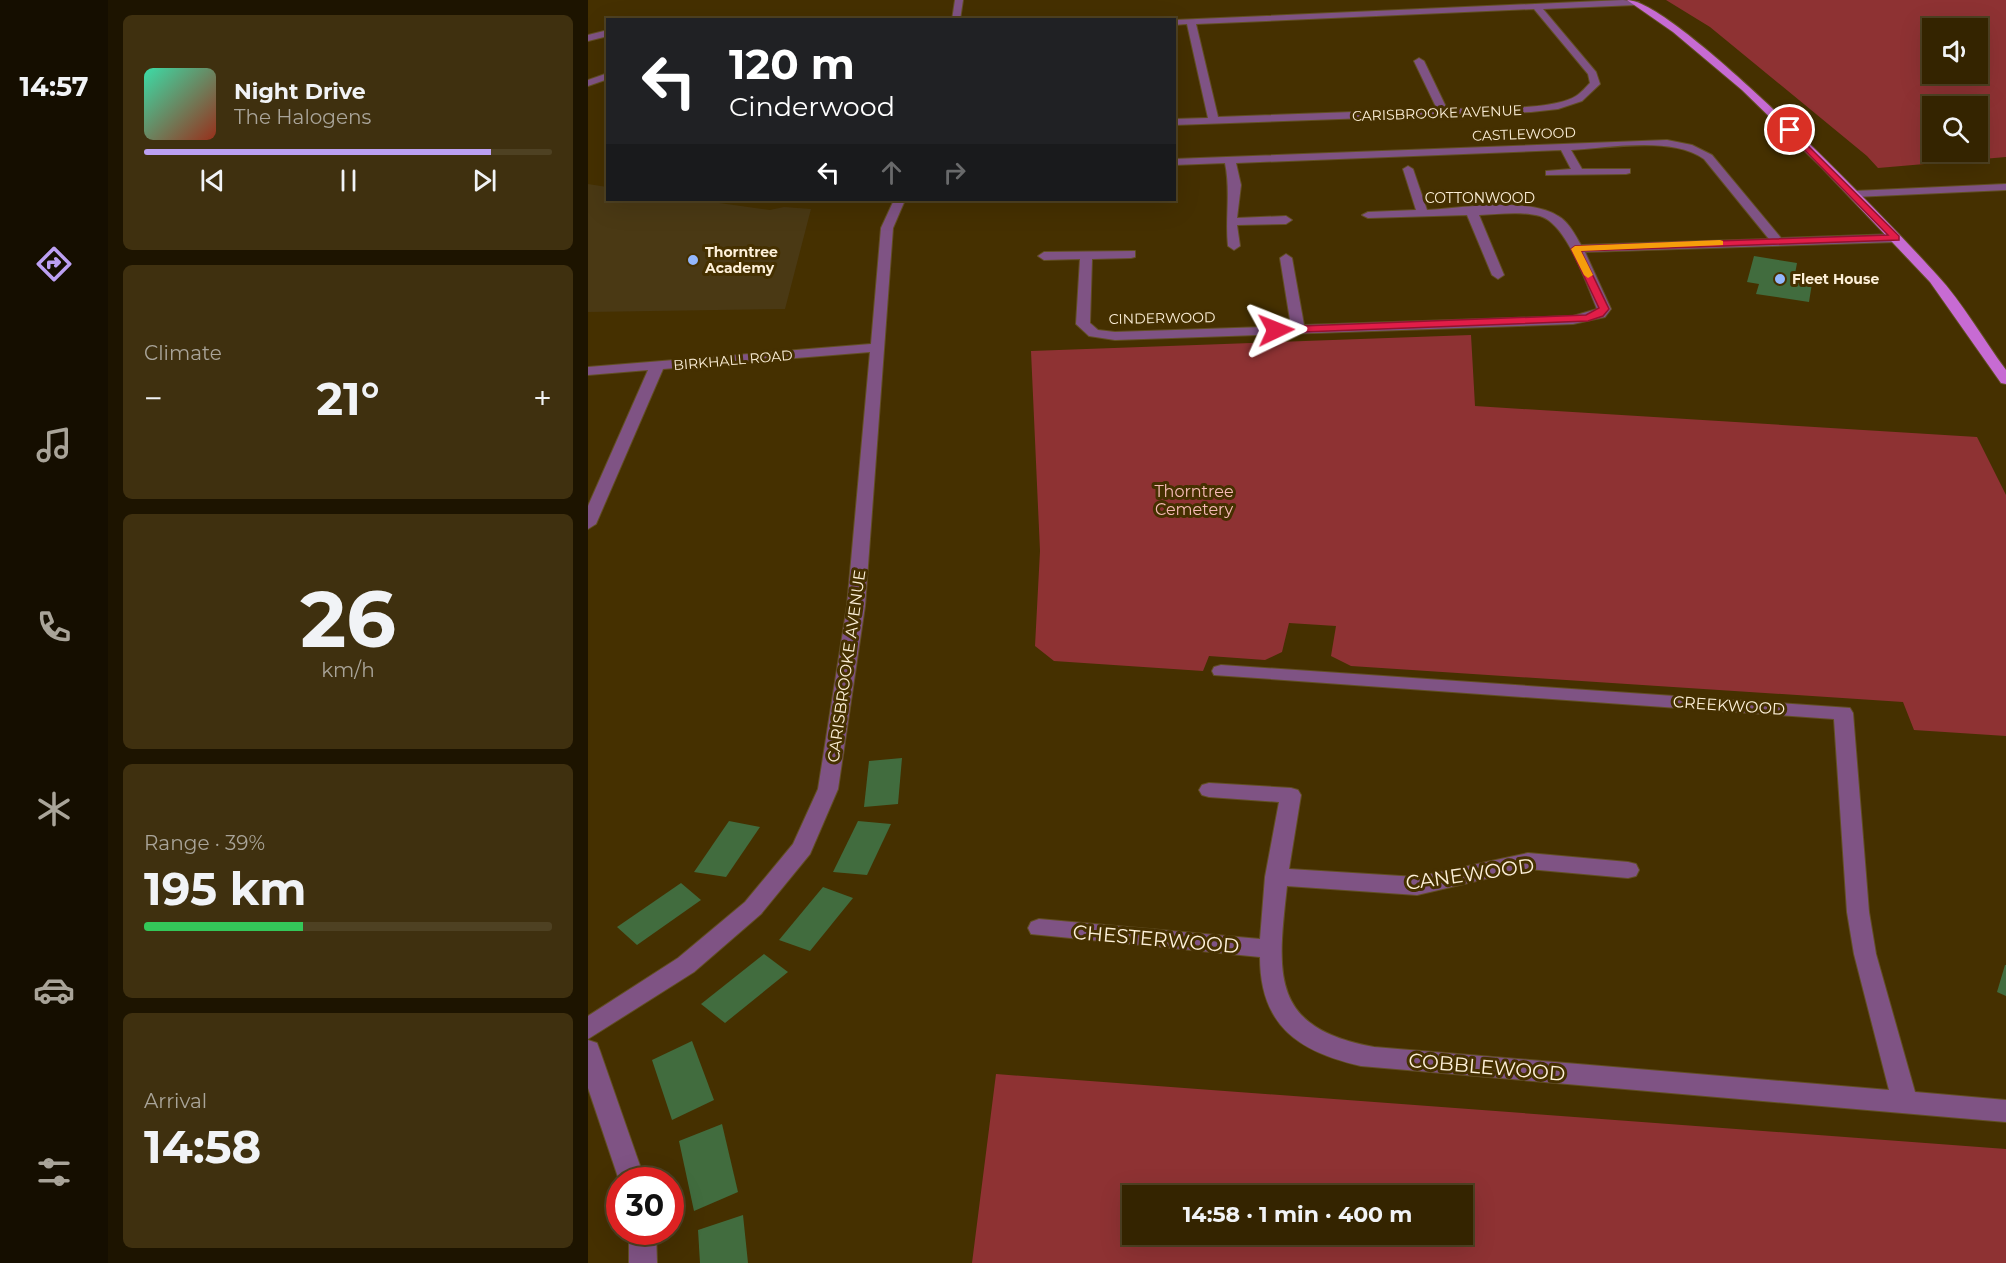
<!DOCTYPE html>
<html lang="en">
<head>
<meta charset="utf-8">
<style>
  :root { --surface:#342400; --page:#3f300f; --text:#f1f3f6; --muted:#a9a499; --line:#4e4122; --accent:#bca0f2 }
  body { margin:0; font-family:Montserrat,sans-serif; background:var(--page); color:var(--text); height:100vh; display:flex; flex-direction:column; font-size:22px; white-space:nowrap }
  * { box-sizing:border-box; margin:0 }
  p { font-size:20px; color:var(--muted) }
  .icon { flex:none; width:33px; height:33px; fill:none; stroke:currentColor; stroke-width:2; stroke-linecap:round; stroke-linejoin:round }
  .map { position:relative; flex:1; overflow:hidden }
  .drawer { display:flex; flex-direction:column; gap:15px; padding:15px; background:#1d1400; width:480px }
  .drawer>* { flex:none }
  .banner { position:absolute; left:18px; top:18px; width:570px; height:183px; border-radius:0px; box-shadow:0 6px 24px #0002,0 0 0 2px var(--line); background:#202124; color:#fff; overflow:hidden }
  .tools { position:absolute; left:1334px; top:18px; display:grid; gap:12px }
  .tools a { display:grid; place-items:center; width:66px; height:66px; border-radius:0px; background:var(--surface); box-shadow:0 6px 24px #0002,0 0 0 2px var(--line); font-size:30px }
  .speed { position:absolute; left:18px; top:1167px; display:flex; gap:12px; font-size:30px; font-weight:700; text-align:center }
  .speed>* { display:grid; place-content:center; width:78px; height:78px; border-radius:50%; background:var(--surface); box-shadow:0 6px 24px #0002,0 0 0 2px var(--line); line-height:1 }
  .speed .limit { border:9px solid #d22; background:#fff; color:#111 }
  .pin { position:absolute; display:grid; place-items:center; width:51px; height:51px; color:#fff; margin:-26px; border:3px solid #fff; border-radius:50%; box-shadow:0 2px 6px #0007 }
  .me { position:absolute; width:66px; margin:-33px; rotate:88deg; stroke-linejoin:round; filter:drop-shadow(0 0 4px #0008) }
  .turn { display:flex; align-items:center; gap:21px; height:126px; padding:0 24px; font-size:27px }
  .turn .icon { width:78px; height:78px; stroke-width:2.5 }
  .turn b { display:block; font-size:42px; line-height:51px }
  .lanes { display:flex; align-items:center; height:57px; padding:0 24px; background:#0003; justify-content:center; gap:30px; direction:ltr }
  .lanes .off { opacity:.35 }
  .big { font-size:45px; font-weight:700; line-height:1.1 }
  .drawer .tile { flex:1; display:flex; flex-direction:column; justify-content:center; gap:9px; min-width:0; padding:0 21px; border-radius:9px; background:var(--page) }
  .drawer .dial { align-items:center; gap:0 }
  .dial b { font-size:78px; line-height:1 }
  .song { display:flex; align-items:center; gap:18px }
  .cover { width:72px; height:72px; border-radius:9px; background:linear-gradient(135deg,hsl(160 70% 55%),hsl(10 70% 35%)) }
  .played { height:6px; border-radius:3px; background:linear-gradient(90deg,var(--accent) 85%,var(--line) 85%) }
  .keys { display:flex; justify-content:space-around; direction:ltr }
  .heat { display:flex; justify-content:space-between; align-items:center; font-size:33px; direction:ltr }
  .charge { height:9px; border-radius:4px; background:linear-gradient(90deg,#34c759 39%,var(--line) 0) }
  .trip { position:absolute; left:534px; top:1185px; width:351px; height:60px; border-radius:0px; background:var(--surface); box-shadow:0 6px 24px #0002,0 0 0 2px var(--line); font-weight:700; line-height:60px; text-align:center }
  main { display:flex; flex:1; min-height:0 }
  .tab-bar { display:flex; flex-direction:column; width:108px; justify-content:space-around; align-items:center; background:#150e00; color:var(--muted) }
  .tab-bar .icon { width:42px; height:42px }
  .tab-bar .on { color:var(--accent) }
  .tab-bar b { font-size:27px; color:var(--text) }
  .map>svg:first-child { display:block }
  .built { fill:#4a3914 }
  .green { fill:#8e3233; fill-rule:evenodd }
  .building { fill:#416c3e }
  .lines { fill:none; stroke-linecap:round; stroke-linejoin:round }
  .minor-casing { stroke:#624f23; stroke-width:2 }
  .major-casing { stroke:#624f23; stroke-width:2 }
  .minor { fill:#7f5384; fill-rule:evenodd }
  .major { fill:#c76bd3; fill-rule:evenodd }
  .route { fill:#e11d48; stroke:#92132f; stroke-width:1.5 }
  .slow { fill:#f59e0b }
  .poi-dot { fill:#93b7fd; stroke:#453000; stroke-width:2 }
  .labels { text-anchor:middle; stroke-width:6; stroke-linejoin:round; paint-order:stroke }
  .far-street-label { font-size:14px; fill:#fdf0d8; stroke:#453000 }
  .far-poi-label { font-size:14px; font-weight:bold; fill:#fdf0d8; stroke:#453000; text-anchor:start }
  .park-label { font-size:16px; fill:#f7bbb7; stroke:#453000 }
  .street-label { font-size:16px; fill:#fdf0d8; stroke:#453000 }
  .near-street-label { font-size:20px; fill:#fdf0d8; stroke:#453000 }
</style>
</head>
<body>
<main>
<nav class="tab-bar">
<b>14:57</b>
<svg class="icon on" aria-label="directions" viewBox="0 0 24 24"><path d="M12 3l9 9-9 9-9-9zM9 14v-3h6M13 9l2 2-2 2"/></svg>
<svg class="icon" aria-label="music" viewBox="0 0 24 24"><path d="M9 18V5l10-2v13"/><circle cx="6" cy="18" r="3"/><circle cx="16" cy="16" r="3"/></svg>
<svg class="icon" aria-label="phone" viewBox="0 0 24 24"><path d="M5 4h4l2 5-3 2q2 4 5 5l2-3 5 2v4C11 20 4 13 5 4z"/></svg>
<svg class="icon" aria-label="climate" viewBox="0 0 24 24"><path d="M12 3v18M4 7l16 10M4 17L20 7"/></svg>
<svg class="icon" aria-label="car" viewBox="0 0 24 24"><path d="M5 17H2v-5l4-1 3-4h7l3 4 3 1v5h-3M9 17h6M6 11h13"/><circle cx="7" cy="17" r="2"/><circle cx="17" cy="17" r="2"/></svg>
<svg class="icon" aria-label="filters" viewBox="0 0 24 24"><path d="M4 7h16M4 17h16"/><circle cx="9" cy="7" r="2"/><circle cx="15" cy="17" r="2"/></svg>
</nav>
<section class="drawer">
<div class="tile">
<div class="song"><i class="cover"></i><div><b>Night Drive</b><p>The Halogens</p></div></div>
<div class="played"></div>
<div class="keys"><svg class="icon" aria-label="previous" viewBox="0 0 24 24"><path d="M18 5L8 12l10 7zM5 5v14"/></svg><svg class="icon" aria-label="pause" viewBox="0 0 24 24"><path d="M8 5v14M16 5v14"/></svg><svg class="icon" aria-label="next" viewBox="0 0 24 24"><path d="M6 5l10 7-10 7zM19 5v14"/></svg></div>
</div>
<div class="tile"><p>Climate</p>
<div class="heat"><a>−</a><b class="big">21°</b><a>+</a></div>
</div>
<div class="tile dial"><b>26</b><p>km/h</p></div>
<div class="tile"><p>Range · 39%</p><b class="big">195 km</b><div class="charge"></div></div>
<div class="tile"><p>Arrival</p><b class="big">14:58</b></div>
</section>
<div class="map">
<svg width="1418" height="1263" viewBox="0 0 1418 1263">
  <rect width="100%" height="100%" fill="#453000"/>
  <polygon class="built" points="0,184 19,187 20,200 110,200 182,210 196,207 223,209 197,309 0,312"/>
  <g class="green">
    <path d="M1078 0H1418V157L1290 168 1279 156 1122 27ZM1344 28H1389V74H1344ZM1344 106H1389V152H1344Z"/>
    <polygon points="883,335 887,406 1389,437 1418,495 1418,736 1326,730 1315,702 763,666 743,656 748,626 701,623 694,652 677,660 621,656 615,671 466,661 447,646 452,551 443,351"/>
    <path d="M408 1074 1418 1149V1263H384ZM544 1196H874V1234H544Z"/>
  </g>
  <g class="building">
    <polygon points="1166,256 1209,263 1207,274 1225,277 1221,302 1168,294 1171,284 1159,282"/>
    <polygon points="314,758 310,804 276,807 281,761"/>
    <polygon points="141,821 172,827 138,877 106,872"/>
    <polygon points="270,821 303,824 279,875 245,872"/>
    <polygon points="93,883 113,900 49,945 29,927"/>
    <polygon points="235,887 265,898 222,951 191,940"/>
    <polygon points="176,954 200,972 137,1023 113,1004"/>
    <polygon points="1417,965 1418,965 1418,996 1409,992"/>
    <polygon points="104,1041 126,1100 84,1120 64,1060"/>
    <polygon points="134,1124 150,1192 106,1211 91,1141"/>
    <polygon points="155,1215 160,1263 112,1263 110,1230"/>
  </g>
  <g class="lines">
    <g class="minor-casing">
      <g id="minor">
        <polygon points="367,0 375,0 372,20 364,20"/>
        <path d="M1035 0 1051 2 1047 5 955 9 1008 72 1012 84 994 101 970 109 943 112 586 125V119L620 118 599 24 586 25V20ZM946 9 1000 74 1002 83C998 87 993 93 988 96 965 111 889 108 859 109L836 61 831 58 826 61 849 109 630 117 608 24Z"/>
        <polygon points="20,30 20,36 0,41 0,35"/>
        <polygon points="20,73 20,79 0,86 0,80"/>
        <path d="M1079 140 1104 145 1124 155 1193 238 1308 234 1314 238 1308 242 997 252 1023 309 1017 317 985 324 527 340 501 336 488 324 492 259 456 260 450 256 456 252 547 251V257L543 258 504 259 502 323 510 330 527 332 703 326 692 258 698 254 704 258 716 325 985 316 1009 309C998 283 979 224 952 216 933 211 911 214 891 215L916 275 910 279 904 275 879 215 780 218 774 215 780 212 828 210 815 169 820 166 825 169 839 210C873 208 941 197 970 216 981 222 987 235 993 245L1181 239 1116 159C1084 136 1021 148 983 150L994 169H1042V173L1038 174 958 175V171L983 169 973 150 648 163 653 185 649 218 698 216 704 220 698 224 649 225 652 246 646 250 640 246C637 218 643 191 637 163L586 165V159Z"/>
        <polygon points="1418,184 1418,190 1266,197 1260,194 1266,191"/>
        <polygon points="306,200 317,200 305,228 277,606 250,789 222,854 173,914 106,972 0,1039 0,1016 90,958 157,902 205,844 230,789 259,606 282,352 75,369 8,524 0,529 0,506 60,370 0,375 0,367 283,344 293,228"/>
        <path d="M633 665 1262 708 1265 713 1281 912 1288 954 1327 1092 1418 1100V1122L773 1066C711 1052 672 1026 672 957L443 934 440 928 443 922 451 919 672 939 677 877 691 802 621 797 614 795 611 790 614 785 621 783 703 788 710 790 713 795 701 869 829 877 940 853 1040 862 1048 864 1051 870 1048 876 1040 878 940 869 829 895 699 886C689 975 682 1028 786 1047L1301 1090 1266 954 1259 912 1246 719 626 675 624 671 626 667Z"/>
        <polygon points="0,1040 9,1043 12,1051 57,1180 31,1180 0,1088"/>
        <polygon points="41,1232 68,1232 69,1263 41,1263"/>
      </g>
    </g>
    <g class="major-casing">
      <path id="major" d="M1039 0C1088 0 1307 228 1349 275 1375 303 1395 339 1418 370V384L1413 383 1342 282 1234 168 1154 90 1085 32Z"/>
    </g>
    <use href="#minor" class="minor"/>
    <use href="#major" class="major"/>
  </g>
  <polygon class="route" points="1202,128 1311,236 1311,240 993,251 1021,309 1015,316 1000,321 688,333 683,330 688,327 998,315 1011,308 983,249 987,246 1300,235 1199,132"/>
  <polygon class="slow" points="1132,240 1135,241 1135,245 993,251 1005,275 1000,278 996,275 983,249 987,246"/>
  <g class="poi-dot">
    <circle cx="105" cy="260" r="6"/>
    <circle cx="1192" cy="279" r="6"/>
  </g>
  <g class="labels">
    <g class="far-street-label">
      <text transform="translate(849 113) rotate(-2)" y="5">CARISBROOKE AVENUE</text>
      <text transform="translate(936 134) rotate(-2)" y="5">CASTLEWOOD</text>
      <text x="892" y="203">COTTONWOOD</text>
      <text transform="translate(574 318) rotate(-1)" y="5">CINDERWOOD</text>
      <text transform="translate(145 360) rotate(-5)" y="5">BIRKHALL ROAD</text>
    </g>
    <g class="far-poi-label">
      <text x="117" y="257">Thorntree<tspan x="117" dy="16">Academy</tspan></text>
      <text x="1204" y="284">Fleet House</text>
    </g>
    <g class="park-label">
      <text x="606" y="497">Thorntree<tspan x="606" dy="18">Cemetery</tspan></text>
    </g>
    <g class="street-label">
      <text transform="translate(258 666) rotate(-82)" y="6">CARISBROOKE AVENUE</text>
      <text transform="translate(1141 705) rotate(4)" y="6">CREEKWOOD</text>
    </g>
    <g class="near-street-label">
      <text transform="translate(882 874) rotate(-8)" y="7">CANEWOOD</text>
      <text transform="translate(568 939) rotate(5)" y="7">CHESTERWOOD</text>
      <text transform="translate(899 1067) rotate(5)" y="7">COBBLEWOOD</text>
    </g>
  </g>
</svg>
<div class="tools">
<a><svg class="icon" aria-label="sound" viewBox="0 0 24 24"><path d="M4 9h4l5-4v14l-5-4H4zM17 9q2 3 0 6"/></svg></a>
<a><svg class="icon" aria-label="search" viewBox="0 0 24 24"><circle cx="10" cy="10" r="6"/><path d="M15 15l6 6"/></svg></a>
</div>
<div class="speed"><div class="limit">30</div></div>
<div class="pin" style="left:1202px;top:130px;background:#d93025"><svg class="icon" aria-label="arrive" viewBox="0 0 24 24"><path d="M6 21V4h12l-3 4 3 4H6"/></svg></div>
<svg class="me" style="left:688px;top:330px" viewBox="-20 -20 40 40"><path d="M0-17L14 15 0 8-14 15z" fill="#e11d48" stroke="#fff" stroke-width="4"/></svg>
<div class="trip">14:58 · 1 min · 400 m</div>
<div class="banner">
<div class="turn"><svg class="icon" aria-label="left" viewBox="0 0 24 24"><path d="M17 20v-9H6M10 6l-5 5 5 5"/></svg><div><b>120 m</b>Cinderwood</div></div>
<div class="lanes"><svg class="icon" aria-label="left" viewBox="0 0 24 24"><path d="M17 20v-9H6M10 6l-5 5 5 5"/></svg><svg class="icon off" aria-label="ahead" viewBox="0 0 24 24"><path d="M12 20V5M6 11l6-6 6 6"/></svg><svg class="icon off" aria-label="right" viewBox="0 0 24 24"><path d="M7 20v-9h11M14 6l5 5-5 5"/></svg></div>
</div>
</div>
</main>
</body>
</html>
